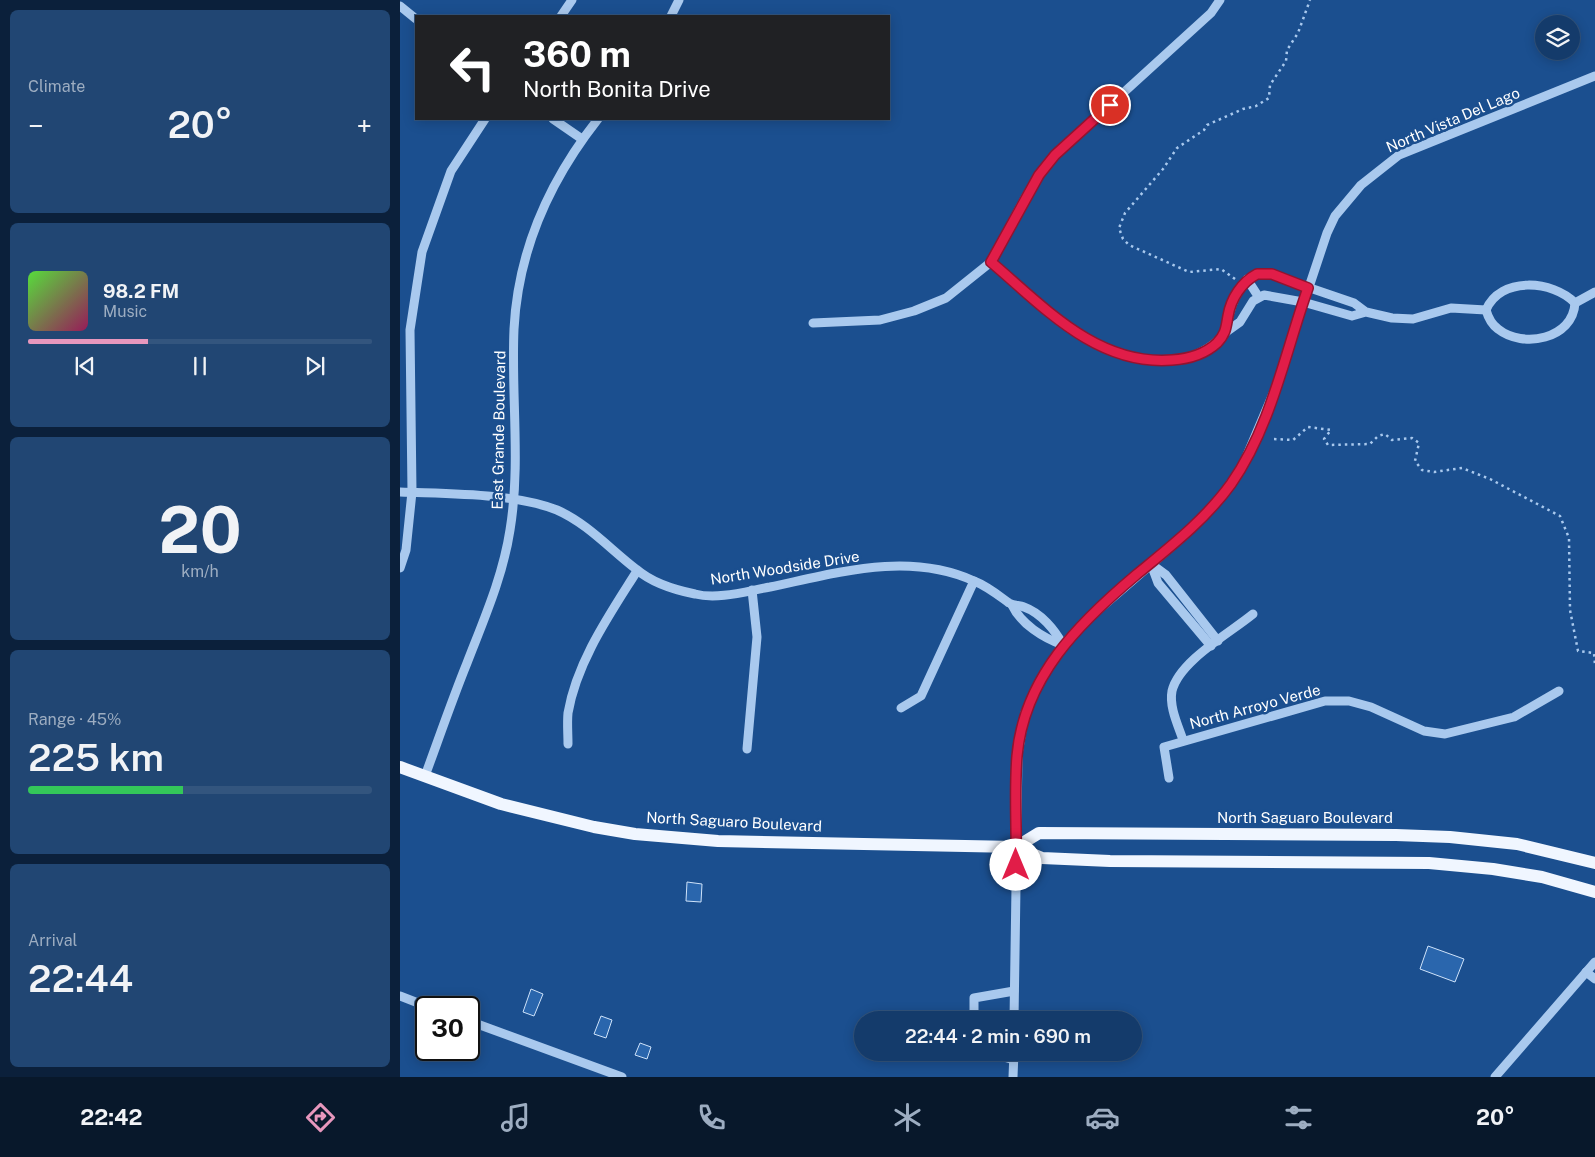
<!DOCTYPE html>
<html lang="en">
<head>
<meta charset="utf-8">
<style>
  :root { --surface:#143b6b; --page:#214673; --text:#f1f3f6; --muted:#9dadc1; --line:#33557e; --accent:#e797bd }
  body { margin:0; font-family:"Public Sans",sans-serif; background:var(--page); color:var(--text); height:100vh; display:flex; flex-direction:column; font-size:19px; white-space:nowrap }
  * { box-sizing:border-box; margin:0 }
  p { font-size:16px; color:var(--muted) }
  .icon { flex:none; width:28px; height:28px; fill:none; stroke:currentColor; stroke-width:2; stroke-linecap:round; stroke-linejoin:round }
  .map { position:relative; flex:1; overflow:hidden }
  .details { display:flex; flex-direction:column; gap:10px; padding:10px; background:#0b203b; width:400px }
  .details>* { flex:none }
  .hud { position:absolute; left:15px; top:15px; width:475px; height:105px; border-radius:0px; box-shadow:0 2px 12px #0003,0 0 0 1px var(--line); background:#202124; color:#fff; overflow:hidden }
  .buttons { position:absolute; left:1135px; top:15px; display:grid; gap:10px }
  .buttons a { display:grid; place-items:center; width:45px; height:45px; border-radius:50%; background:var(--surface); box-shadow:0 2px 12px #0003,0 0 0 1px var(--line); font-size:25px }
  .speed { position:absolute; left:15px; top:996px; display:flex; gap:10px; font-size:25px; font-weight:700; text-align:center }
  .speed>* { display:grid; place-content:center; width:65px; height:65px; border-radius:50%; background:var(--surface); box-shadow:0 2px 12px #0003,0 0 0 1px var(--line); line-height:1 }
  .speed .limit { border:2px solid #111; border-radius:8px; background:#fff; color:#111 }
  .pin { position:absolute; display:grid; place-items:center; width:42px; height:42px; color:#fff; margin:-21px; border:2px solid #fff; border-radius:50%; box-shadow:0 1px 5px #0007 }
  .me { position:absolute; width:55px; margin:-28px; rotate:0deg; stroke-linejoin:round; filter:drop-shadow(0 0 4px #0008) }
  .turn { display:flex; align-items:center; gap:18px; height:105px; padding:0 25px; font-size:22px }
  .turn .icon { width:65px; height:65px; stroke-width:2.5 }
  .turn b { display:block; font-size:35px; line-height:42px }
  .big { font-size:38px; font-weight:600; line-height:1.1 }
  .details .card { flex:1; display:flex; flex-direction:column; justify-content:center; gap:8px; min-width:0; padding:0 18px; border-radius:8px; background:var(--page) }
  .details .dial { align-items:center; gap:0 }
  .dial b { font-size:65px; line-height:1 }
  .song { display:flex; align-items:center; gap:15px }
  .cover { width:60px; height:60px; border-radius:8px; background:linear-gradient(135deg,hsl(110 70% 55%),hsl(330 70% 35%)) }
  .played { height:5px; border-radius:2px; background:linear-gradient(90deg,var(--accent) 35%,var(--line) 35%) }
  .keys { display:flex; justify-content:space-around; direction:ltr }
  .heat { display:flex; justify-content:space-between; align-items:center; font-size:28px; direction:ltr }
  .charge { height:8px; border-radius:4px; background:linear-gradient(90deg,#34c759 45%,var(--line) 0) }
  .trip { position:absolute; left:454px; top:1011px; width:288px; height:50px; border-radius:25px; background:var(--surface); box-shadow:0 2px 12px #0003,0 0 0 1px var(--line); font-weight:600; line-height:50px; text-align:center }
  .dock { display:flex; height:80px; justify-content:space-around; align-items:center; background:#08182b; color:var(--muted) }
  .dock .icon { width:35px; height:35px }
  .dock .on { color:var(--accent) }
  .dock b { font-size:22px; color:var(--text) }
  main { display:flex; flex:1; min-height:0 }
  .map>svg:first-child { display:block }
  .building { fill:#2a66ad; stroke:#cfe3fa }
  .lines { fill:none; stroke-linecap:round; stroke-linejoin:round }
  .path { stroke:#a9c9ee; stroke-width:2.5; stroke-dasharray:2.5 4; stroke-linecap:butt }
  .minor { stroke:#a9c9ee; stroke-width:9 }
  .major { stroke:#f0f6ff; stroke-width:12 }
  .route-casing { stroke:#92132f; stroke-width:12 }
  .route { stroke:#e11d48; stroke-width:9 }
  .labels { text-anchor:middle; stroke-width:5; stroke-linejoin:round; paint-order:stroke }
  .street-label { font-size:15px; fill:#fff; stroke:#1b4f8f }
</style>
</head>
<body>
<main>
<section class="details">
<div class="card"><p>Climate</p>
<div class="heat"><a>−</a><b class="big">20°</b><a>+</a></div>
</div>
<div class="card">
<div class="song"><i class="cover"></i><div><b>98.2 FM</b><p>Music</p></div></div>
<div class="played"></div>
<div class="keys"><svg class="icon" aria-label="previous" viewBox="0 0 24 24"><path d="M18 5L8 12l10 7zM5 5v14"/></svg><svg class="icon" aria-label="pause" viewBox="0 0 24 24"><path d="M8 5v14M16 5v14"/></svg><svg class="icon" aria-label="next" viewBox="0 0 24 24"><path d="M6 5l10 7-10 7zM19 5v14"/></svg></div>
</div>
<div class="card dial"><b>20</b><p>km/h</p></div>
<div class="card"><p>Range · 45%</p><b class="big">225 km</b><div class="charge"></div></div>
<div class="card"><p>Arrival</p><b class="big">22:44</b></div>
</section>
<div class="map">
<svg width="1195" height="1077" viewBox="0 0 1195 1077">
  <rect width="100%" height="100%" fill="#1b4f8f"/>
  <g class="building">
    <polygon points="287,882 302,884 301,902 286,901"/>
    <polygon points="1028,946 1064,959 1055,982 1020,969"/>
    <polygon points="131,989 143,994 134,1016 123,1012"/>
    <polygon points="201,1016 212,1020 206,1038 194,1034"/>
    <polygon points="240,1043 251,1047 247,1059 235,1055"/>
  </g>
  <g class="lines">
    <g class="path">
      <polyline points="835,279 821,269 789,272 729,245 723,239 719,228 725,213 763,169 777,148 804,130 807,125 843,109 856,106 869,98 870,85 886,61 887,50 898,33 910,0"/>
      <polyline points="874,439 893,440 908,427 931,430 924,439 928,445 970,444 978,436 985,434 992,440 1012,438 1019,443 1015,461 1022,470 1034,472 1062,468 1090,479 1160,516 1169,538 1170,610 1178,651 1194,653 1195,665"/>
    </g>
    <g class="minor">
      <polyline points="0,6 16,19"/>
      <polyline points="161,16 172,0"/>
      <polyline points="271,16 279,0"/>
      <polyline points="153,119 182,139"/>
      <path d="M591 262C643 306 696 366 770 360 793 359 811 350 826 332"/>
      <polyline points="847,279 858,296"/>
      <polyline points="1175,303 1195,292"/>
      <path d="M1086 310C1088 317 1091 324 1098 329 1123 349 1173 339 1175 303"/>
      <path d="M1086 310C1100 276 1153 280 1175 303"/>
      <path d="M966 312 952 316 903 302 864 295 853 301 840 322 826 332C829 309 836 286 857 274L872 275 954 303 966 312 992 318 1013 319 1051 308 1086 310"/>
      <polyline points="413,323 480,320 514,311 546,298 591,262 625,198 639,175 655,155 811,13 820,0"/>
      <path d="M0 492C47 494 114 493 157 510 187 523 211 550 236 569 252 583 275 590 295 594 318 600 347 591 370 587 437 573 508 551 574 581 587 586 598 595 609 603 614 606 619 605 624 607 641 613 655 630 663 645"/>
      <polyline points="751,564 758,583 811,646"/>
      <polyline points="751,564 766,575 818,641"/>
      <polyline points="0,568 6,550 12,492 10,330 22,252 51,171 85,119"/>
      <path d="M612 605C621 624 643 638 663 645"/>
      <polyline points="501,708 521,696 574,581"/>
      <path d="M783 740C778 725 769 707 772 691 779 661 830 633 853 614"/>
      <path d="M168 744C168 734 167 723 168 713 177 661 210 614 237 571"/>
      <polyline points="347,749 357,637 352,590"/>
      <path d="M25 776C39 738 52 700 67 663 84 619 103 576 110 530 121 463 111 396 114 329 118 251 150 180 198 119"/>
      <polyline points="769,778 764,747 925,701 949,701 971,707 1024,731 1045,734 1114,717 1159,691"/>
      <polyline points="1186,972 1195,979"/>
      <polyline points="0,996 31,1008"/>
      <polyline points="574,1020 574,998 614,991"/>
      <polyline points="614,1020 618,754 625,713 632,697 645,671 663,645 682,624 784,536 814,506 842,467 875,389 927,233 935,216 961,185 999,155 1195,76"/>
      <polyline points="69,1021 222,1077"/>
      <polyline points="587,1052 614,1060"/>
      <polyline points="613,1077 614,1052"/>
      <polyline points="1095,1077 1195,962"/>
    </g>
    <g class="major">
      <polyline points="0,767 101,804 194,827 235,834 318,841 616,847 642,858 710,861 1029,863 1093,869 1142,877 1195,892"/>
      <polyline points="616,847 639,833 996,835 1050,837 1117,844 1195,863"/>
    </g>
  </g>
  <g class="lines">
    <g class="route-casing">
      <path id="route" d="M616 865C617 829 614 792 617 756 624 677 679 623 736 575 770 547 805 520 831 484 871 427 885 353 908 288L872 274H857C842 282 831 298 828 316 826 327 826 334 817 343 805 354 788 359 772 360 697 366 644 307 591 262L639 175 655 155 710 105"/>
    </g>
    <use href="#route" class="route"/>
  </g>
  <g class="labels">
    <g class="street-label">
      <text transform="translate(1053 120) rotate(-23)" y="5">North Vista Del Lago</text>
      <text transform="translate(99 430) rotate(-89)" y="5">East Grande Boulevard</text>
      <text transform="translate(385 568) rotate(-9)" y="5">North Woodside Drive</text>
      <text transform="translate(855 707) rotate(-15)" y="5">North Arroyo Verde</text>
      <text x="905" y="823">North Saguaro Boulevard</text>
      <text transform="translate(334 822) rotate(3)" y="5">North Saguaro Boulevard</text>
    </g>
  </g>
</svg>
<div class="buttons">
<a><svg class="icon" aria-label="layers" viewBox="0 0 24 24"><path d="M12 4l9 5-9 5-9-5zM3 14l9 5 9-5"/></svg></a>
</div>
<div class="speed"><div class="limit">30</div></div>
<div class="pin" style="left:710px;top:105px;background:#d93025"><svg class="icon" aria-label="arrive" viewBox="0 0 24 24"><path d="M6 21V4h12l-3 4 3 4H6"/></svg></div>
<svg class="me" style="left:616px;top:865px" viewBox="-20 -20 40 40"><circle r="19" fill="#fff"/><path d="M0-13L10 11 0 6-10 11z" fill="#e11d48"/></svg>
<div class="trip">22:44 · 2 min · 690 m</div>
<div class="hud">
<div class="turn"><svg class="icon" aria-label="left" viewBox="0 0 24 24"><path d="M17 20v-9H6M10 6l-5 5 5 5"/></svg><div><b>360 m</b>North Bonita Drive</div></div>
</div>
</div>
</main>
<nav class="dock">
<b>22:42</b>
<svg class="icon on" aria-label="directions" viewBox="0 0 24 24"><path d="M12 3l9 9-9 9-9-9zM9 14v-3h6M13 9l2 2-2 2"/></svg>
<svg class="icon" aria-label="music" viewBox="0 0 24 24"><path d="M9 18V5l10-2v13"/><circle cx="6" cy="18" r="3"/><circle cx="16" cy="16" r="3"/></svg>
<svg class="icon" aria-label="phone" viewBox="0 0 24 24"><path d="M5 4h4l2 5-3 2q2 4 5 5l2-3 5 2v4C11 20 4 13 5 4z"/></svg>
<svg class="icon" aria-label="climate" viewBox="0 0 24 24"><path d="M12 3v18M4 7l16 10M4 17L20 7"/></svg>
<svg class="icon" aria-label="car" viewBox="0 0 24 24"><path d="M5 17H2v-5l4-1 3-4h7l3 4 3 1v5h-3M9 17h6M6 11h13"/><circle cx="7" cy="17" r="2"/><circle cx="17" cy="17" r="2"/></svg>
<svg class="icon" aria-label="filters" viewBox="0 0 24 24"><path d="M4 7h16M4 17h16"/><circle cx="9" cy="7" r="2"/><circle cx="15" cy="17" r="2"/></svg>
<b>20°</b>
</nav>
</body>
</html>
